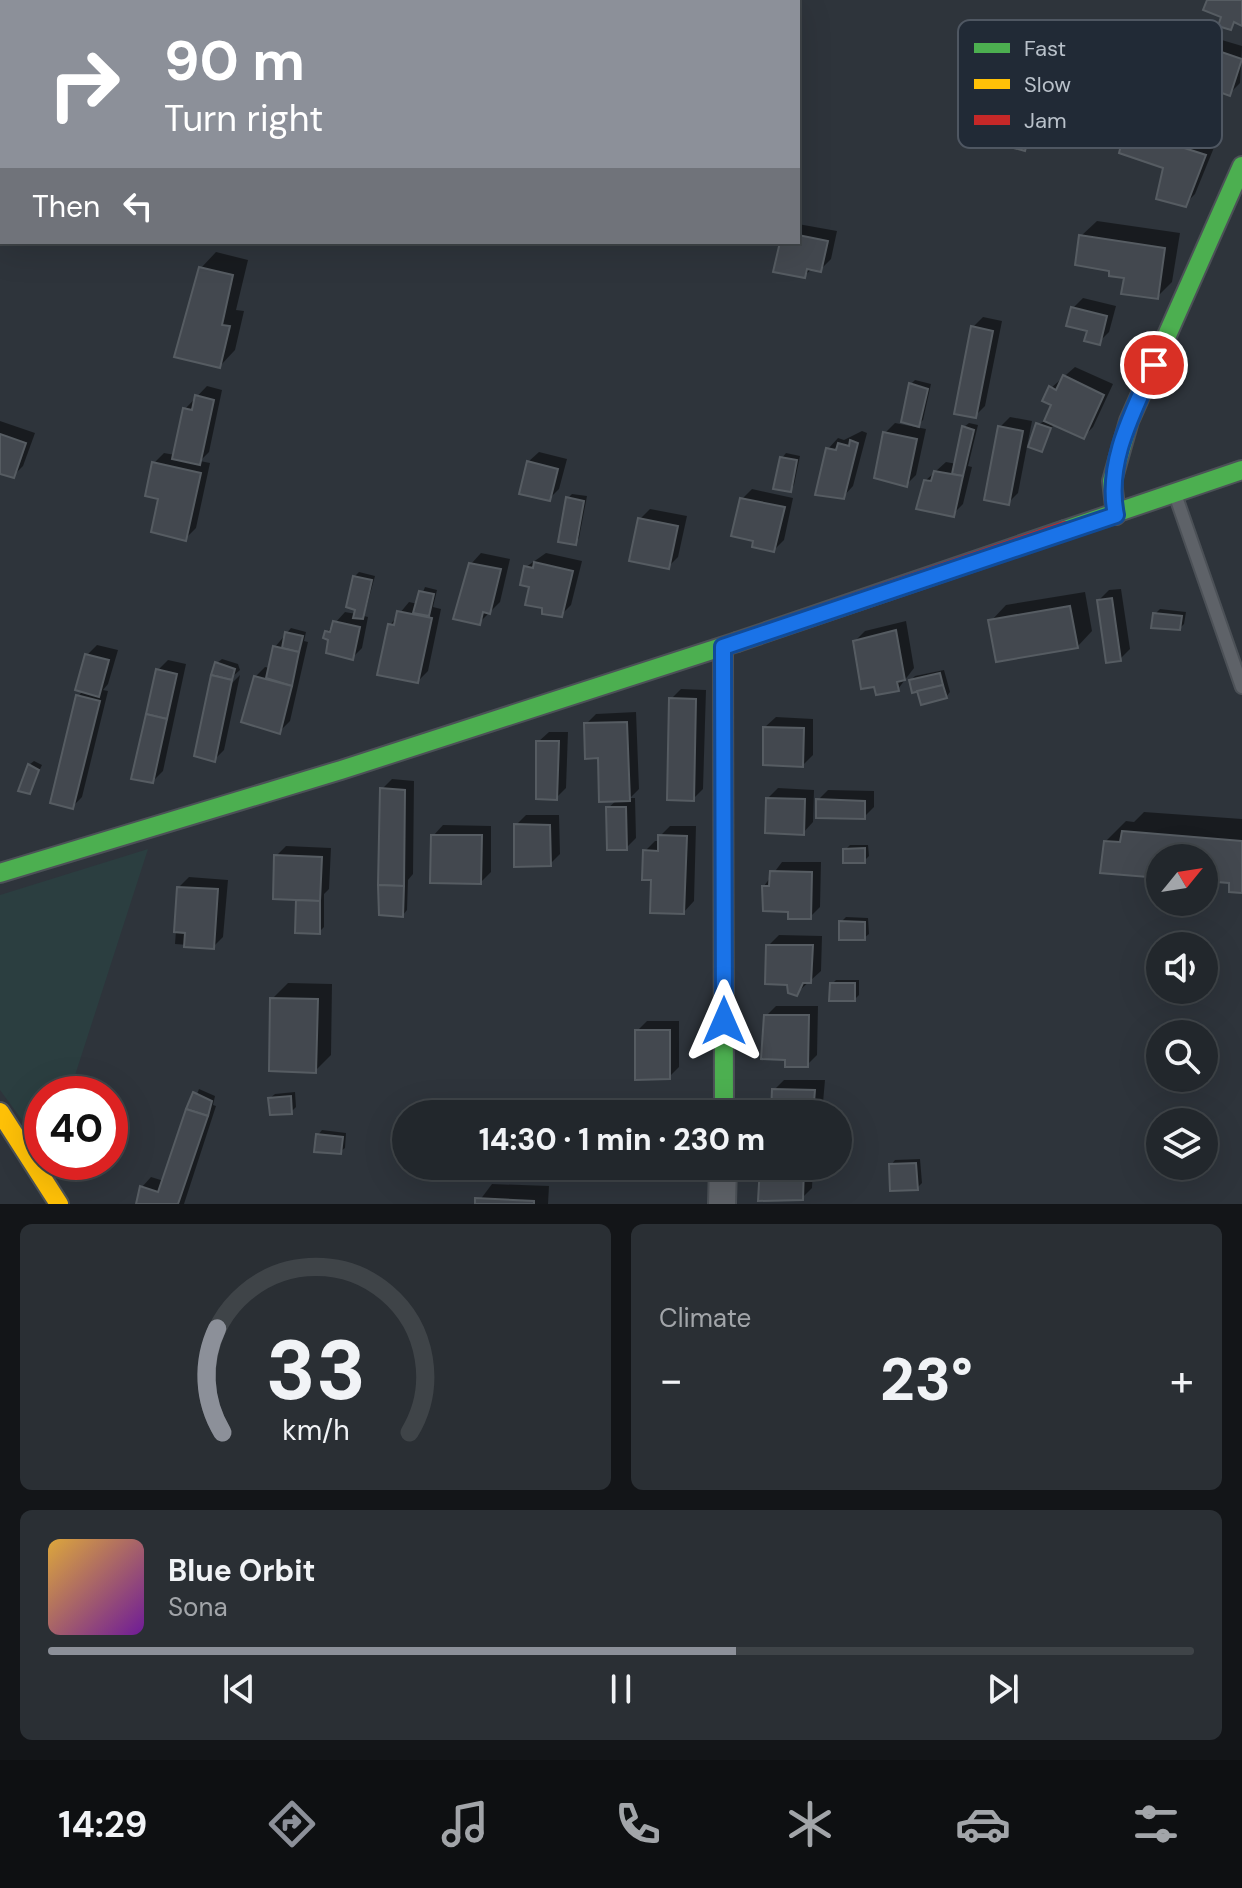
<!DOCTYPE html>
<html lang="en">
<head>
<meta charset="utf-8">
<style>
  :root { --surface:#22272c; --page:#2a2f34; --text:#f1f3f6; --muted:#a2a5a9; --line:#3f4448; --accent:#8c9099 }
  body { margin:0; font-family:"DM Sans",sans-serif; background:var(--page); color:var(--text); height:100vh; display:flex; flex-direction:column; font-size:30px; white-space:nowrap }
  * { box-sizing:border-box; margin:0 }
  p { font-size:26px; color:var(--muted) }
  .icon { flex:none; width:44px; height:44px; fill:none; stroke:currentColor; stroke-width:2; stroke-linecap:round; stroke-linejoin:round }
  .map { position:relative; height:1204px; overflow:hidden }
  .side { display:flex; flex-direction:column; gap:20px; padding:20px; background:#131518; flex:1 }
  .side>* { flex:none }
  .hud { position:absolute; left:0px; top:0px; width:800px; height:244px; box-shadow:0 8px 32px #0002,0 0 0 2px var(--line); background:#8c9099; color:#fff; overflow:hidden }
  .needle { width:52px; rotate:60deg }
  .tools { position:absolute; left:1146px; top:844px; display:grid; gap:16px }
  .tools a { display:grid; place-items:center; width:72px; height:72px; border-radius:50%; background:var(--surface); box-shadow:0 8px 32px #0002,0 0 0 2px var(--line); font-size:40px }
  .speed { position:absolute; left:24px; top:1076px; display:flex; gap:16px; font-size:40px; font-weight:700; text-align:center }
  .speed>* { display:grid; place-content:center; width:104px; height:104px; border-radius:50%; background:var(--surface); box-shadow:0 8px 32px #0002,0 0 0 2px var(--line); line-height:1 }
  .speed .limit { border:12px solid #d22; background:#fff; color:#111 }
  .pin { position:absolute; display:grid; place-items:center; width:68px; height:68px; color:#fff; margin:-34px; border:4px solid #fff; border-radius:50%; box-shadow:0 2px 8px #0007 }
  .me { position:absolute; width:88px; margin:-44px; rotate:0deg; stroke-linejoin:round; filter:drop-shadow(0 0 6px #0008) }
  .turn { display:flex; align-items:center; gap:28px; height:168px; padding:0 32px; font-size:36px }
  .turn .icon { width:104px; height:104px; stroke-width:2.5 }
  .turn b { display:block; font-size:56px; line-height:68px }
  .then { display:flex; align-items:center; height:76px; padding:0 32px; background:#0003; gap:16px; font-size:30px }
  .big { font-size:60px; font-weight:800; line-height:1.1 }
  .side .card { flex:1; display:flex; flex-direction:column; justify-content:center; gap:12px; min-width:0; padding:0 28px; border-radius:12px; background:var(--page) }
  .side .dial { align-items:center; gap:0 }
  .dial svg { height:208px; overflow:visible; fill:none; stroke:var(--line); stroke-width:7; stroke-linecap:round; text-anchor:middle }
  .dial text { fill:var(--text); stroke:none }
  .song { display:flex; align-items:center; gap:24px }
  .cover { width:96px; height:96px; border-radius:12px; background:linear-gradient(135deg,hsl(40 70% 55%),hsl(280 70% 35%)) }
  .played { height:8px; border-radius:4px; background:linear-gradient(90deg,var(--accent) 60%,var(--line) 60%) }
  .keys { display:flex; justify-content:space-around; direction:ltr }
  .heat { display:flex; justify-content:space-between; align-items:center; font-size:44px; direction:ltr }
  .side .tiles { flex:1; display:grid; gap:20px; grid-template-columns:1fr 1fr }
  .card:last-child { grid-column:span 2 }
  .trip { position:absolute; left:392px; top:1100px; width:460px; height:80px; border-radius:40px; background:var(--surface); box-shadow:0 8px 32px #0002,0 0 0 2px var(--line); font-weight:800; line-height:80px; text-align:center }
  .tabs { display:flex; height:128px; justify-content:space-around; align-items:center; background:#0e1012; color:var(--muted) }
  .tabs .icon { width:56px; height:56px }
  .tabs .selected { color:var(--accent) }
  .tabs b { font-size:36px; color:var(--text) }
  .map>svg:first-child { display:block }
  .green { fill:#2b3e40 }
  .shadow { fill:#0007 }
  .building { fill:#43484f; stroke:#565c62; stroke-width:2 }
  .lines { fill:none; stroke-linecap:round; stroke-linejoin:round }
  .lane-casing { stroke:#4c5157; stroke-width:16 }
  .street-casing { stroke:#4c5157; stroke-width:30 }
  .fast-casing { stroke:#4c5157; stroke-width:22 }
  .slow-casing { stroke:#4c5157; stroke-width:22 }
  .jam-casing { stroke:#4c5157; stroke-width:22 }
  .lane { stroke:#5e6268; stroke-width:12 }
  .street { stroke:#5e6268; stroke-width:26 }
  .fast { stroke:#4caf50; stroke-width:18 }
  .slow { stroke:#ffc107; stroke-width:18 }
  .jam { stroke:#c62828; stroke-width:18 }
  .route-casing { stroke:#114b97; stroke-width:20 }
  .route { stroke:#1a73e8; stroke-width:14 }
  .key { fill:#212a36; stroke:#4f5762; stroke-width:2 }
  .key-label { font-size:22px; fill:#b9c1ca }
</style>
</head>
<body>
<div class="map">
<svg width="1242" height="1204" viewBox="0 0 1242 1204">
  <rect width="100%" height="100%" fill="#2e343b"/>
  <polygon class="green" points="148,849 69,1094 42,1094 42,1147 0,1090 0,895"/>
  <g class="shadow">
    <polygon points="0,0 33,0 2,2 1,15"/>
    <polygon points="1158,21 1242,46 1240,83 1230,93 1219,90 1210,98 1200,87 1196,66 1142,52 1148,31"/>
    <polygon points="1023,87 1047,94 1034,139 1024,149 1013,98"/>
    <polygon points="1137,120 1215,145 1195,194 1185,204 1166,167 1127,130"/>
    <polygon points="1097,221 1180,233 1172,282 1157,297 1112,269 1081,236"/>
    <polygon points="798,224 837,231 831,259 821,269 813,268 804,276 782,242 798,242"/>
    <polygon points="216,252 248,260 236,310 244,311 235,350 220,366 201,268"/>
    <polygon points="1083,298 1116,306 1109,332 1099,342 1073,308"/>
    <polygon points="983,317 1002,321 985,406 975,416 973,327"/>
    <polygon points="1075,367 1113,384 1093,427 1083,437 1054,423 1042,450 1038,424 1046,421 1054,404 1051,388"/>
    <polygon points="915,380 931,384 923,420 917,426 911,384"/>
    <polygon points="207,386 222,390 209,452 200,461 210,463 196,528 186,538 160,498 154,463 164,453 175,455 185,409"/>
    <polygon points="1010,417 1032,421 1018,493 1008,503 1000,427"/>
    <polygon points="0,421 35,433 23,466 13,476 0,471"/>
    <polygon points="895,423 926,429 916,475 906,485 885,433"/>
    <polygon points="969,423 978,425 968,466 972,467 963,504 953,514 925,481 946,462 957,464 964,427"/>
    <polygon points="862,431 867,433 853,486 843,497 828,449 838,438 844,440"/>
    <polygon points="539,452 567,459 559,489 549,499 528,462"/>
    <polygon points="786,453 800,456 794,485 790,490 782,458"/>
    <polygon points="752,489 793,498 784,540 774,550 742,499"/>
    <polygon points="572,494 587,496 579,538 575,543 568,498"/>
    <polygon points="650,509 687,516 678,557 668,567 640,519"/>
    <polygon points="481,553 510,559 500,602 479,623 471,564"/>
    <polygon points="546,553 582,561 571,605 561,615 526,567"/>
    <polygon points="359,572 375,576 364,616 368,617 362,648 352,658 327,632 345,612 356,614 354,577"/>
    <polygon points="425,587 437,590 433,607 441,609 428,671 418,681 390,625 409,602 418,604"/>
    <polygon points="1121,589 1130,649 1120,659 1099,600 1109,590"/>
    <polygon points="1085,592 1092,631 1077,647 991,621 1006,605"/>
    <polygon points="1160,609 1186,612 1184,624 1180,628 1155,614"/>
    <polygon points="906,621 914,668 898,689 855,641 865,631"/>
    <polygon points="291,628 306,632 304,641 308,642 290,721 280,731 255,677 265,667 270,668 275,647"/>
    <polygon points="97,645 118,650 108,684 103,690 108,691 82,797 72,807 78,696 84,690 87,655"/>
    <polygon points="222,659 238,664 240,670 230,679 230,685 240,675 224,750 214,760 217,663"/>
    <polygon points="168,660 186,664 163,771 153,781 158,670"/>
    <polygon points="944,670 950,692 946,697 919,689 911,680 915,676"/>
    <polygon points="681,689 706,690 703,789 693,799 671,699"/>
    <polygon points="636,712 639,789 630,798 635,798 636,838 626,848 608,808 617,800 586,724 596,714"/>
    <polygon points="776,717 813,719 813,755 803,765 765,727"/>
    <polygon points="549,732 568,732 566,788 556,798 538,742"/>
    <polygon points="34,761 42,765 29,792 29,765"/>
    <polygon points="392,779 414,781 413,874 408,880 407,910 403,915 382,789"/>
    <polygon points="778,788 814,790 813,822 803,833 768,798"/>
    <polygon points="828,790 874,791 874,807 864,817 818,800"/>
    <polygon points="1144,812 1242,819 1242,891 1231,881 1204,879 1204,858 1160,858 1160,876 1106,841 1126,821 1134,822"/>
    <polygon points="526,815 559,815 560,854 550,864 516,825"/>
    <polygon points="443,825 491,826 491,872 481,882 433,836"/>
    <polygon points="670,826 696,826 694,901 684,912 653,878 645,851 655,841 660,841 660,836"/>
    <polygon points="850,845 868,845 869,856 864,861 845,850"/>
    <polygon points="286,846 331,848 329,889 324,894 324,927 319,932 298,901 301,898 276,856"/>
    <polygon points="782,862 821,862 820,907 810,917 790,910 764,886"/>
    <polygon points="189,877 228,880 223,937 213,947 175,944 179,887"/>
    <polygon points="846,917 868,918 869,934 864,938 841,922"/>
    <polygon points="779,935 822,936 821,971 800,990 768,946"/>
    <polygon points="836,980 859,980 859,995 854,1000 832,984"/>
    <polygon points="288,983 332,984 331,1055 315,1071 272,999"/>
    <polygon points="776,1006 818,1006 817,1055 807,1065 787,1058 766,1016"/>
    <polygon points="647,1021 679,1021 679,1067 669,1077 637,1031"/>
    <polygon points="784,1080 825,1080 822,1114 773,1114 774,1090"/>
    <polygon points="199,1089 215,1096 213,1105 216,1106 184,1204 138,1204 142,1187 151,1177 164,1181"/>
    <polygon points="295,1092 296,1107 291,1112 270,1098 275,1094"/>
    <polygon points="657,1105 681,1105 681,1114 652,1114"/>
    <polygon points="322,1130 346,1133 345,1148 340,1152 318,1135"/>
    <polygon points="920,1159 922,1183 917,1188 891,1165 895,1160"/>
    <polygon points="762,1166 813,1166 812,1188 802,1198"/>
    <polygon points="492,1184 549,1186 548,1204 477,1204"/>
  </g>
  <g class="building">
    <polygon points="1207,0 1242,0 1242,26 1234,22 1231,30 1218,26 1221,17 1203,10"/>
    <polygon points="1201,45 1242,59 1230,96 1214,90 1211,101 1195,95 1197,88 1187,85"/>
    <polygon points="1012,96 1038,104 1025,151 999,144"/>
    <polygon points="1125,129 1206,155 1186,207 1156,199 1163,168 1119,153"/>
    <polygon points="798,235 828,241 821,272 807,269 805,278 773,272 780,242 798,242"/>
    <polygon points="1079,235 1165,248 1158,299 1121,294 1124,278 1109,276 1109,271 1075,265"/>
    <polygon points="199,267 233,275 222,325 230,326 220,368 174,357"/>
    <polygon points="1071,307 1107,316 1100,345 1084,341 1087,331 1066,326"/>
    <polygon points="971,326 993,331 976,418 954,414"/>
    <polygon points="1063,375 1104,395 1084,439 1044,421 1051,405 1042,401 1049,386 1056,390"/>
    <polygon points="909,383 928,389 919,427 901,422"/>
    <polygon points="195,395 214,400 200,465 172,459 183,408 192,410"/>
    <polygon points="1036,423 1051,428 1042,452 1028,447"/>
    <polygon points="962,426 974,430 963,476 952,474"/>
    <polygon points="998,426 1023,431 1009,505 984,500"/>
    <polygon points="883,432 917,439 907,487 874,478"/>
    <polygon points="0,434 26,443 14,478 0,474"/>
    <polygon points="850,440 858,443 844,499 815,495 826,448 836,450 838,443 849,446"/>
    <polygon points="780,457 797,460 791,492 773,489"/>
    <polygon points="527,461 558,469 550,501 519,494"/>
    <polygon points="152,462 201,473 186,541 151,532 158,499 145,496"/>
    <polygon points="934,471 963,476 954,517 916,509 924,480 931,481"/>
    <polygon points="566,497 584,501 576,545 558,542"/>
    <polygon points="740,498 785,507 774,552 752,547 753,541 731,536"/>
    <polygon points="638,518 678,526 669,569 629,561"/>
    <polygon points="534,562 573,571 562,617 542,614 542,608 525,605 529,587 520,585 524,566 533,568"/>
    <polygon points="469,563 501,569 490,614 483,612 480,625 453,619"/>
    <polygon points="353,576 372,580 363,619 353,618 355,610 346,607"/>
    <polygon points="419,591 434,594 429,616 413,613"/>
    <polygon points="1112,598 1121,661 1106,663 1097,600"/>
    <polygon points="1070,606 1078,648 996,662 988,620"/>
    <polygon points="397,611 432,618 418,683 377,675 388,624 394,625"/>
    <polygon points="1153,613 1182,616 1180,630 1151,628"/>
    <polygon points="333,621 360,627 353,660 326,653 328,640 323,638 325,631 330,632"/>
    <polygon points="896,630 905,680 897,682 899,691 876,695 874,687 861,689 853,641"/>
    <polygon points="285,632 303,636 299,652 282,648"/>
    <polygon points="273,646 299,652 292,686 266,678"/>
    <polygon points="85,654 109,660 99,697 75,690"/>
    <polygon points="215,662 235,669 232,680 211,675"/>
    <polygon points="156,669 177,674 167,719 146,714"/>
    <polygon points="940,673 943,685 912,693 909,680"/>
    <polygon points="211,675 232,680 215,762 194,756"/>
    <polygon points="254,676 292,686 280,734 241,722"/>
    <polygon points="943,685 947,698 921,705 917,691"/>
    <polygon points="76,695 100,701 73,809 50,803"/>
    <polygon points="669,698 696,699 694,801 667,800"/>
    <polygon points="146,714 167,719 153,783 131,779"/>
    <polygon points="627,722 630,801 599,802 598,758 585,759 584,723"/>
    <polygon points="763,727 804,728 803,767 763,765"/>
    <polygon points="536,741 559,741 557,800 536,799"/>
    <polygon points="28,764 39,770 30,794 18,791"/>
    <polygon points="380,788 405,790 404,886 378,885"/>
    <polygon points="766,798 805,799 804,835 765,833"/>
    <polygon points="816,799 865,801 865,819 816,818"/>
    <polygon points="606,807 626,807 627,850 607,850"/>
    <polygon points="514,824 550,825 551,866 514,867"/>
    <polygon points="1122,831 1242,841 1242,893 1229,892 1229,883 1204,881 1204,858 1160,858 1160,878 1100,873 1104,841 1120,842"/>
    <polygon points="431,835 482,835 481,884 430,883"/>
    <polygon points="658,835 687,836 684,914 650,913 651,880 642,880 643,850 658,851"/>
    <polygon points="865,848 865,863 843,863 843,849"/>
    <polygon points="274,855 322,857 320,901 273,899"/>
    <polygon points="770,871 812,872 811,919 788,919 788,912 763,911 762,886 769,886"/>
    <polygon points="378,885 404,886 403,917 379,915"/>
    <polygon points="177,887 218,889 214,949 184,947 185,933 174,932"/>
    <polygon points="296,900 320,901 320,934 295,933"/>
    <polygon points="839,921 865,922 865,940 839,940"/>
    <polygon points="766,945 813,945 811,983 803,983 797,996 788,993 787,985 765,984"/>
    <polygon points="830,983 855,983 855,1001 829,1001"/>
    <polygon points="270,998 318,999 316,1073 269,1071"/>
    <polygon points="764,1015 809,1015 808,1067 785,1067 785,1060 761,1059"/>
    <polygon points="635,1030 670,1030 670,1079 635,1080"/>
    <polygon points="772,1089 815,1090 813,1114 771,1114"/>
    <polygon points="193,1092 212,1101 208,1116 186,1109"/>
    <polygon points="291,1096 292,1114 270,1115 268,1098"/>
    <polygon points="186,1109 208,1116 178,1204 136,1204 140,1186 158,1192"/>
    <polygon points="316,1134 343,1137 341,1154 314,1152"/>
    <polygon points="916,1163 918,1190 890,1191 889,1164"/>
    <polygon points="760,1166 804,1166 803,1200 758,1201"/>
    <polygon points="475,1198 534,1201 534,1204 475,1204"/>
  </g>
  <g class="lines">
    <g class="lane-casing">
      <polyline id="lane" points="1176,497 1242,687"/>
    </g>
    <g class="street-casing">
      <polyline id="street" points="722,1204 723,1166"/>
    </g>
    <g class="fast-casing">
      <g id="fast">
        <polyline points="1116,515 1112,481 1129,421 1242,166"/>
        <polyline points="1065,530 1242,470"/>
        <polyline points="723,647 724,1114"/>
        <polyline points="0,873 341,770 737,642"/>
      </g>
    </g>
    <g class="slow-casing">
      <polyline id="slow" points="0,1112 59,1204"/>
    </g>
    <g class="jam-casing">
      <polyline id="jam" points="737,642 1065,530"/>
    </g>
    <use href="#lane" class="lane"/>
    <use href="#street" class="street"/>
    <use href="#fast" class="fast"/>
    <use href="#slow" class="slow"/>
    <use href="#jam" class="jam"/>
  </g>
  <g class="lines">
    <g class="route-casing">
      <path id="route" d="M724 1021 723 647 1116 515C1105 463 1133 412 1154 365"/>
    </g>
    <use href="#route" class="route"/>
  </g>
  <rect x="958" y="20" width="264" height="128" rx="12" class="key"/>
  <rect x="974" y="43" width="36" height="10" fill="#4caf50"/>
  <rect x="974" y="79" width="36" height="10" fill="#ffc107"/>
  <rect x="974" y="115" width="36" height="10" fill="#c62828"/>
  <g class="key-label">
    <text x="1024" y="56">Fast</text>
    <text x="1024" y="92">Slow</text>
    <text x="1024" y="128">Jam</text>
  </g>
</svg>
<div class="tools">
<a><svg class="needle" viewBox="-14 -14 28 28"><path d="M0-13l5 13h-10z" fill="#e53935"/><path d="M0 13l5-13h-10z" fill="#a2a5a9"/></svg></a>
<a><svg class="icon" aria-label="sound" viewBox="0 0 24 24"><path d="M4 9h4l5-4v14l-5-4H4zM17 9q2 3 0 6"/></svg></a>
<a><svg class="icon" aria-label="search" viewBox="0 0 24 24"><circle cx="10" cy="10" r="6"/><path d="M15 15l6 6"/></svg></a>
<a><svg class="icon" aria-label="layers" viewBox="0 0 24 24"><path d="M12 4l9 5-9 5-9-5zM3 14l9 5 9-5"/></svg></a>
</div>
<div class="speed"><div class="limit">40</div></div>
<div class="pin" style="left:1154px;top:365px;background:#d93025"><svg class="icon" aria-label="arrive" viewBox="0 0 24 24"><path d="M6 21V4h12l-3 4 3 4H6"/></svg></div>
<svg class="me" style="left:724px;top:1021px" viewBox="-20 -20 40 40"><path d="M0-17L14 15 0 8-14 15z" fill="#1a73e8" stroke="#fff" stroke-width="4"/></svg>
<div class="trip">14:30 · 1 min · 230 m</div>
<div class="hud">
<div class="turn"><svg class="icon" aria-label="right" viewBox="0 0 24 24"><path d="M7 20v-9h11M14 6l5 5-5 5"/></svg><div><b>90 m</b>Turn right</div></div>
<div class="then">Then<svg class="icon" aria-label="left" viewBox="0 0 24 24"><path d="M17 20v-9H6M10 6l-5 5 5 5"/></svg></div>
</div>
</div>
<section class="side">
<div class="tiles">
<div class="card dial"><svg viewBox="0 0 100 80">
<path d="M14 69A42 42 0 1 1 86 69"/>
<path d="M14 69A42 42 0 0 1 12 29" stroke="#8c9099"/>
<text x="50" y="56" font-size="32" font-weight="700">33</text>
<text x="50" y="72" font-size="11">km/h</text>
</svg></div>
<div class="card"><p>Climate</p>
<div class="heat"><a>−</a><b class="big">23°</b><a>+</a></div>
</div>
<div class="card">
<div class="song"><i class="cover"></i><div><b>Blue Orbit</b><p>Sona</p></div></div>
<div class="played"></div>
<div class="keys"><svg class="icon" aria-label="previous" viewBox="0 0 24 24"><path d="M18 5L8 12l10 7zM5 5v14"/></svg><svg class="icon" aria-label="pause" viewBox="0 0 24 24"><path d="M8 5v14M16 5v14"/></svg><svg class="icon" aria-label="next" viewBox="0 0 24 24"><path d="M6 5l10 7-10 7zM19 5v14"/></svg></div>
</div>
</div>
</section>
<nav class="tabs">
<b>14:29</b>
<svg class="icon selected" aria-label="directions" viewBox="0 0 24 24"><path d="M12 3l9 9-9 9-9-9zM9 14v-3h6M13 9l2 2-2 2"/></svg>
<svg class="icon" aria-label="music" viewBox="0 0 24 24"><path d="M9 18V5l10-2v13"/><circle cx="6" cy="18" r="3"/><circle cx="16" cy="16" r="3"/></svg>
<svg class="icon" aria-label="phone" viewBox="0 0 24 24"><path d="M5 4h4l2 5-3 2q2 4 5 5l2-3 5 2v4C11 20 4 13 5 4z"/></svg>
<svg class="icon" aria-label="climate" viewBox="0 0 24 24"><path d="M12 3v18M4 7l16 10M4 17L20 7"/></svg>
<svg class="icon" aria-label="car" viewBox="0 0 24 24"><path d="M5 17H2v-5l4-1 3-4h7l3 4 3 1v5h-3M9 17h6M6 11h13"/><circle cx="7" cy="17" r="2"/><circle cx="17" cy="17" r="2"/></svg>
<svg class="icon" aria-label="filters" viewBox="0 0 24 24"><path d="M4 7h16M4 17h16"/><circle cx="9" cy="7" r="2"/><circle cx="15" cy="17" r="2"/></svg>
</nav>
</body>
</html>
